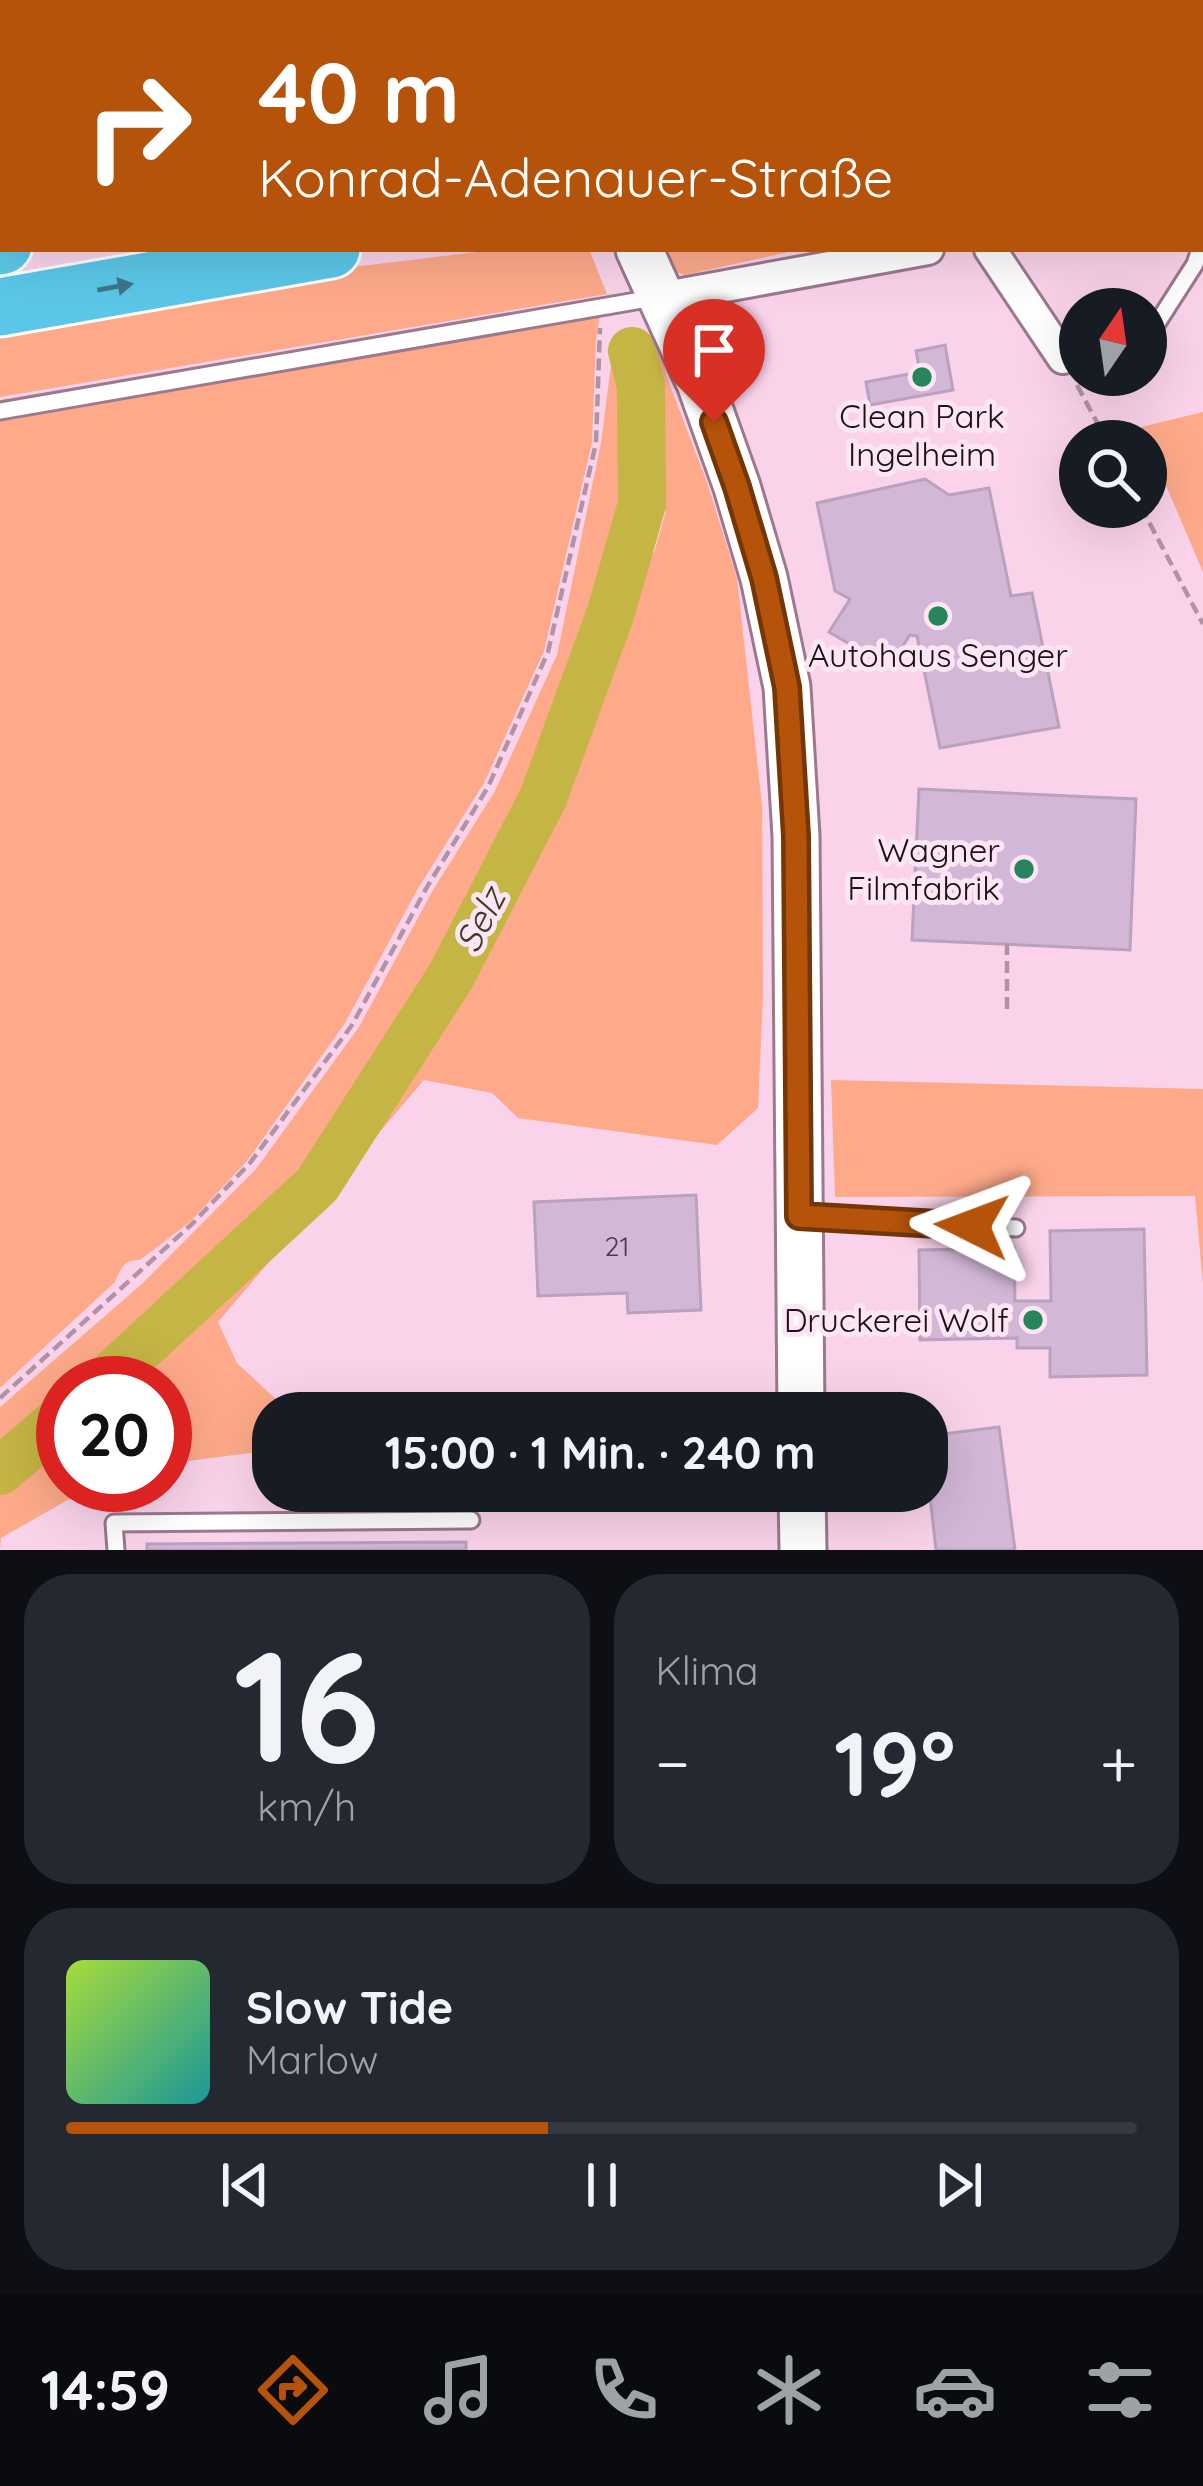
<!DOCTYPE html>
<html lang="de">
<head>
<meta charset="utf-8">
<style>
  :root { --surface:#171b24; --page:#242831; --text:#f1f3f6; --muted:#9ea1a6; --line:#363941; --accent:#b45309 }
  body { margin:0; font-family:Quicksand,sans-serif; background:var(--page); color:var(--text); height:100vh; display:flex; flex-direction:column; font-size:45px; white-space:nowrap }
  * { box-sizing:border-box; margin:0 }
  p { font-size:39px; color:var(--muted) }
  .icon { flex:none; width:66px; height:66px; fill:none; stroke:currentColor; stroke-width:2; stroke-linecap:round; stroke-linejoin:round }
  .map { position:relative; height:1550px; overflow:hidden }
  .details { display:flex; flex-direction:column; gap:24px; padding:24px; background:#0d0f14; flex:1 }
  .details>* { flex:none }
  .banner { position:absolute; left:0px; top:0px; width:1203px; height:252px; box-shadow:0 12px 48px #0002; background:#b45309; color:#fff; overflow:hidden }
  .needle { width:78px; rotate:13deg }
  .controls { position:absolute; left:1059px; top:288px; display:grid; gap:24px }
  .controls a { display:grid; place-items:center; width:108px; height:108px; border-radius:50%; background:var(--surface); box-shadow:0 12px 48px #0002; font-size:60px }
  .speed { position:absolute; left:36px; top:1356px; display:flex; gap:24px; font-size:60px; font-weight:700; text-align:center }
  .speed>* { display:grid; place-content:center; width:156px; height:156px; border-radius:50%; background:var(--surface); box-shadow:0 12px 48px #0002; line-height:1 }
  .speed .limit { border:18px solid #d22; background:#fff; color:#111 }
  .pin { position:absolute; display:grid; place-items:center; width:102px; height:102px; color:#fff; margin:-123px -51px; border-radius:50% 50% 50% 0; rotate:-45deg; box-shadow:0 0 12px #0007 }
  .pin .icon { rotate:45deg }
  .me { position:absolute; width:132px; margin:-66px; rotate:273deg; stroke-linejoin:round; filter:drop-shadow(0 0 9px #0008) }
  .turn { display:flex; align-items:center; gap:42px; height:252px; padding:0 60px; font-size:54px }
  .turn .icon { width:156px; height:156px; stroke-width:2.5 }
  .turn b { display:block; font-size:84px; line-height:102px }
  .big { font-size:90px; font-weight:700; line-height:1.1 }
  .details .tile { flex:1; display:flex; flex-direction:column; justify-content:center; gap:18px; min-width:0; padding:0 42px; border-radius:48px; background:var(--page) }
  .details .dial { align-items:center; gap:0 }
  .dial b { font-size:156px; line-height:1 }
  .song { display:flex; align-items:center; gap:36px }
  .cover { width:144px; height:144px; border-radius:18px; background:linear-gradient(135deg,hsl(80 70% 55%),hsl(180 70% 35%)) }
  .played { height:12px; border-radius:6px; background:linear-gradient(90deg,var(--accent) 45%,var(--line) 45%) }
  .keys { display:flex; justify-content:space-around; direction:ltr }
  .heat { display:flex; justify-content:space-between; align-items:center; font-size:66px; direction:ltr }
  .details .tiles { flex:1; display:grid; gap:24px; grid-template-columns:1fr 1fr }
  .tile:last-child { grid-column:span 2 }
  .trip { position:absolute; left:252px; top:1392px; width:696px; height:120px; border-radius:48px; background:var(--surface); box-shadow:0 12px 48px #0002; font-weight:700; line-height:120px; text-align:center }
  .dock { display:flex; height:192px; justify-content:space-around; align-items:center; background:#090b0e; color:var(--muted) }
  .dock .icon { width:84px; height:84px }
  .dock .current { color:var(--accent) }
  .dock b { font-size:54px; color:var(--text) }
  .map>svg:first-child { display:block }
  .green { fill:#feaa8a; fill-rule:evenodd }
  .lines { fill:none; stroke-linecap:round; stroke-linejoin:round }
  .river { stroke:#c5b545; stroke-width:48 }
  .building { fill:#d2b7d6; stroke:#baa1bf; stroke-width:3 }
  .service-casing { stroke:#9b798e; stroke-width:21 }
  .minor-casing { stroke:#9b798e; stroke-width:36 }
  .secondary-casing { stroke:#9b798e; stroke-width:51 }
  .motorway-casing { stroke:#fff; stroke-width:63 }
  .path { stroke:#b193a5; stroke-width:4.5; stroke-dasharray:12 6; stroke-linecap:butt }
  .service { stroke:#fff; stroke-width:15 }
  .minor { stroke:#fff; stroke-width:30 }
  .secondary { stroke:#fff; stroke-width:45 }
  .motorway { stroke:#5bc7e8; stroke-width:57 }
  .oneway { fill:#3f758b }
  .route-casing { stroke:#753606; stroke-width:30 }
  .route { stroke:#b45309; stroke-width:21 }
  .poi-dot { fill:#26855d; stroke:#fde6f4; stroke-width:4.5 }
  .labels { text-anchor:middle; stroke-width:10; stroke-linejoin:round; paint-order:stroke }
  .number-label { font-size:27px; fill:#4a3a48 }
  .poi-label { font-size:33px; fill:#1d1119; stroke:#fde6f4 }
  .water-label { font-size:36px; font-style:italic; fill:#413d25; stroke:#fde6f4 }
</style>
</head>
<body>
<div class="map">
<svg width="1203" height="1550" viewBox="0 0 1203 1550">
  <rect width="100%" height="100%" fill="#fad3eb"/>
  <g class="green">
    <polygon points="802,0 1203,0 1203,5 803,3"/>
    <polygon points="502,249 589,249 607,294 0,397 0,328 319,271"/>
    <polygon points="658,249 802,249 685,275 668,270"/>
    <path d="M600 315 596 340 592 442 544 651 484 783 417 890 345 1023 247 1161 190 1222 140 1260C124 1259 121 1268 115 1282L0 1388V414Z"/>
    <path d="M624 348H660L666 375 707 482 737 578 762 805 763 996 758 1108 717 1145 518 1118 492 1093 424 1080 218 1322 237 1363 291 1413H273V1450L165 1464V1383H63V1485H94L1 1538 0 1550V1407L143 1283 256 1169 359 1027 433 890 495 791 557 655 601 443 611 365ZM630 498 666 511 654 553 622 545Z"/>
    <polygon points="1203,412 1203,572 1141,427"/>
    <polygon points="831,1080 1203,1089 1203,1284 1195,1196 835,1197"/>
  </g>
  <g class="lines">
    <g class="river">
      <polyline points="583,0 583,3"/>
      <polyline points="103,1383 317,1185 451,976 543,798 611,612 642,504 641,386 632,351"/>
      <polyline points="0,1471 63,1417"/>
    </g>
  </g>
  <g class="building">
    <polygon points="945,345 953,390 870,405 866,382 920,372 916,351"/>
    <polygon points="925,479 949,495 989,488 1011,596 1032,593 1059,727 940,748 917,636 910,635 889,667 829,632 850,599 835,591 817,503"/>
    <polygon points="919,789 1136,799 1130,950 912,940"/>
    <polygon points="696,1195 701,1310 628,1313 627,1293 538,1296 534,1202"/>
    <polygon points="1144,1229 1147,1375 1050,1377 1050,1348 1017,1348 1017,1338 920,1340 919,1250 1014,1248 1015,1301 1051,1301 1050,1231"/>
    <polygon points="999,1427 1015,1550 936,1550 930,1497 862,1505 860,1491 927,1491 927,1436"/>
    <polygon points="505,1491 530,1491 530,1507 505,1508"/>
    <polygon points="466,1542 466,1550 147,1550 147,1544"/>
  </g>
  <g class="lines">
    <g class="service-casing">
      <g id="service">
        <polyline points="866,0 867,3"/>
        <polyline points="0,154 3,154"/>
        <polyline points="1146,331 1154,328 1195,264 1200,249"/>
        <polyline points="0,411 653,298"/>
        <polyline points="802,1216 1016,1228"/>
        <polyline points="116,1550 114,1523 471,1520"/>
      </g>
    </g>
    <g class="minor-casing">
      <g id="minor">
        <polyline points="990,249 1063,358"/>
        <polyline points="660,298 928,249"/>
      </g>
    </g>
    <g class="secondary-casing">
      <g id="secondary">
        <polyline points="529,0 531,3"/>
        <polyline points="639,249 700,383 737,487 764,578 787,687 796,836 801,1413"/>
        <polyline points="802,1491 803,1550"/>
      </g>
    </g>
    <g class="motorway-casing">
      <g id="motorway">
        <polyline points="1200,40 1203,40"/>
        <polyline points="1200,95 1203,94"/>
        <polyline points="0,246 3,245"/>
        <polyline points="0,307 331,249"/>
      </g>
    </g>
    <g class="path">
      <polyline points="1200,194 1203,193"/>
      <polyline points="1077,385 1107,441"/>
      <polyline points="1141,507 1203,624"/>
      <polyline points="1007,1009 1007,944"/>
      <polyline points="0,1398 192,1224 250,1163 352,1025 427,887 488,787 548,652 596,443 600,328"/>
    </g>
    <use href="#service" class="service"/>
    <use href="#minor" class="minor"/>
    <use href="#secondary" class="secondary"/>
    <use href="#motorway" class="motorway"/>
  </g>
  <defs><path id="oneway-solid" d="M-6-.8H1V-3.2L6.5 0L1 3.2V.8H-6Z" transform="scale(3)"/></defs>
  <use class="oneway" href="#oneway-solid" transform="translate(115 287) rotate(-10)"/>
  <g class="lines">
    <g class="route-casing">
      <polyline id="route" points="714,422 737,487 764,578 787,687 796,836 799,1216 972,1226"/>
    </g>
    <use href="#route" class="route"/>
  </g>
  <g class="poi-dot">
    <circle cx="922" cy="377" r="12"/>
    <circle cx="938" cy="616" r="12"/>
    <circle cx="1024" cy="869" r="12"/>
    <circle cx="1033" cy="1320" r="12"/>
  </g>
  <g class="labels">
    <g class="number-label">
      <text x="617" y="1256">21</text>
    </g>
    <g class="poi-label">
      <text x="922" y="428">Clean Park<tspan x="922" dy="38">Ingelheim</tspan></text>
      <text x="938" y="667">Autohaus Senger</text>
      <text x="1000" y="862" text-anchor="end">Wagner<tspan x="1000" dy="38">Filmfabrik</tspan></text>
      <text x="1009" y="1332" text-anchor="end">Druckerei Wolf</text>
    </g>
    <g class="water-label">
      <text transform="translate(480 920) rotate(-63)" y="13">Selz</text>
    </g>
  </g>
</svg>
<div class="controls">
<a><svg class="needle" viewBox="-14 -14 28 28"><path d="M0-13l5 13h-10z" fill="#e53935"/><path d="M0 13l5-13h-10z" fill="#9ea1a6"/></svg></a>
<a><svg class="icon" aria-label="search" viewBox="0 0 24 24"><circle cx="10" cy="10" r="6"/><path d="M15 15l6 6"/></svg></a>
</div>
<div class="speed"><div class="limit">20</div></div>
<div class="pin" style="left:714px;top:422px;background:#d93025"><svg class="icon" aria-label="arrive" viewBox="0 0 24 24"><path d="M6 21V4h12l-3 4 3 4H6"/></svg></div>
<svg class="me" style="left:972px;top:1226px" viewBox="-20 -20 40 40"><path d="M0-17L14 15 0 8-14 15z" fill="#b45309" stroke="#fff" stroke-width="4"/></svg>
<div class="trip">15:00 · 1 Min. · 240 m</div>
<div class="banner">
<div class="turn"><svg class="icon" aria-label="right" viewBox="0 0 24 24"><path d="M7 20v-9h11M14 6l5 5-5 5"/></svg><div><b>40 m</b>Konrad-Adenauer-Straße</div></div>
</div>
</div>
<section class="details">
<div class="tiles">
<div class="tile dial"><b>16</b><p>km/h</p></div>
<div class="tile"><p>Klima</p>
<div class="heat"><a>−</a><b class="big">19°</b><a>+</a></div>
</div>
<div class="tile">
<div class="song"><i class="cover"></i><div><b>Slow Tide</b><p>Marlow</p></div></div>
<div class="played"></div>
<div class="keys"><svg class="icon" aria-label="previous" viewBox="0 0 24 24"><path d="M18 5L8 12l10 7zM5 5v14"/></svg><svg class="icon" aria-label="pause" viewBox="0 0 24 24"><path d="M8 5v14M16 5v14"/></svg><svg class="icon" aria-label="next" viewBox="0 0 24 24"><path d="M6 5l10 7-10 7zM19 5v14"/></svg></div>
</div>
</div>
</section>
<nav class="dock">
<b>14:59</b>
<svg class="icon current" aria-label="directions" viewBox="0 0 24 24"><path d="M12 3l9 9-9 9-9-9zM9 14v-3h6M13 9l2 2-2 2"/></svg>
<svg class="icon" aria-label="music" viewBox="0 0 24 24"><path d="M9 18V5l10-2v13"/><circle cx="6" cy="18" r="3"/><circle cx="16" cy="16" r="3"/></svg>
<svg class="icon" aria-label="phone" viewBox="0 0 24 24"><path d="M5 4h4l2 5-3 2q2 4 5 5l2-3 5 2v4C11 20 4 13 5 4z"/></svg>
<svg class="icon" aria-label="climate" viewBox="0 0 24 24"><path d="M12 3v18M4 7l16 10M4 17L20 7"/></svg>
<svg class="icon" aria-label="car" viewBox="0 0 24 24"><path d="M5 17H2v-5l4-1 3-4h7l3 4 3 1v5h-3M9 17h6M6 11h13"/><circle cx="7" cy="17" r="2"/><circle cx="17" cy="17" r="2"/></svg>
<svg class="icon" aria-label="filters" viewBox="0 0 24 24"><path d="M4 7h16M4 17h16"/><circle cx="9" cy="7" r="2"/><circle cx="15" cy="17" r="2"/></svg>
</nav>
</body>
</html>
